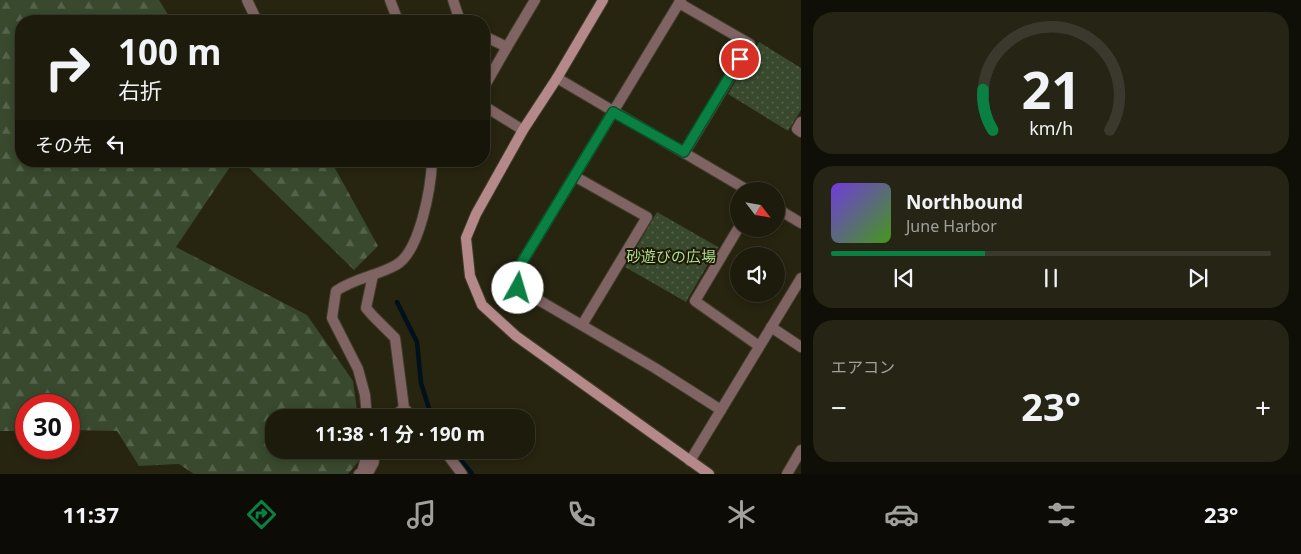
<!DOCTYPE html>
<html lang="ja">
<head>
<meta charset="utf-8">
<style>
  :root { --surface:#1d1b0c; --page:#252415; --text:#f1f3f6; --muted:#a0a19d; --line:#3b392d; --accent:#0b8043 }
  body { margin:0; font-family:"Noto Sans","Noto Sans JP",sans-serif; background:var(--page); color:var(--text); height:100vh; display:flex; flex-direction:column; font-size:19px; white-space:nowrap }
  * { box-sizing:border-box; margin:0 }
  p { font-size:16px; color:var(--muted) }
  .icon { flex:none; width:28px; height:28px; fill:none; stroke:currentColor; stroke-width:2; stroke-linecap:round; stroke-linejoin:round }
  .map { position:relative; flex:1; overflow:hidden }
  .sheet { display:flex; flex-direction:column; gap:12px; padding:12px; background:#100f07; width:500px }
  .sheet>* { flex:none }
  .banner { position:absolute; left:15px; top:15px; width:475px; height:152px; border-radius:20px; box-shadow:0 2px 8px #0003,0 0 0 1px var(--line); background:#1d1b0c; color:var(--text); overflow:hidden }
  .needle { width:32px; rotate:121deg }
  .tools { position:absolute; left:730px; top:182px; display:grid; gap:10px }
  .tools a { display:grid; place-items:center; width:55px; height:55px; border-radius:50%; background:var(--surface); box-shadow:0 2px 8px #0003,0 0 0 1px var(--line); font-size:25px }
  .speed { position:absolute; left:15px; top:394px; display:flex; gap:10px; font-size:25px; font-weight:700; text-align:center }
  .speed>* { display:grid; place-content:center; width:65px; height:65px; border-radius:50%; background:var(--surface); box-shadow:0 2px 8px #0003,0 0 0 1px var(--line); line-height:1 }
  .speed .limit { border:8px solid #d22; background:#fff; color:#111 }
  .pin { position:absolute; display:grid; place-items:center; width:42px; height:42px; color:#fff; margin:-21px; border:2px solid #fff; border-radius:50%; box-shadow:0 1px 5px #0007 }
  .me { position:absolute; width:55px; margin:-28px; rotate:6deg; stroke-linejoin:round; filter:drop-shadow(0 0 4px #0008) }
  .turn { display:flex; align-items:center; gap:18px; height:105px; padding:0 20px; font-size:22px }
  .turn .icon { width:65px; height:65px; stroke-width:2.5 }
  .turn b { display:block; font-size:35px; line-height:42px }
  .then { display:flex; align-items:center; height:48px; padding:0 20px; background:#0003; gap:10px; font-size:19px }
  .big { font-size:38px; font-weight:700; line-height:1.1 }
  .sheet .widget { flex:1; display:flex; flex-direction:column; justify-content:center; gap:8px; min-width:0; padding:0 18px; border-radius:20px; background:var(--page) }
  .sheet .dial { align-items:center; gap:0 }
  .dial svg { height:130px; overflow:visible; fill:none; stroke:var(--line); stroke-width:7; stroke-linecap:round; text-anchor:middle }
  .dial text { fill:var(--text); stroke:none }
  .song { display:flex; align-items:center; gap:15px }
  .cover { width:60px; height:60px; border-radius:8px; background:linear-gradient(135deg,hsl(260 70% 55%),hsl(100 70% 35%)) }
  .played { height:5px; border-radius:2px; background:linear-gradient(90deg,var(--accent) 35%,var(--line) 35%) }
  .keys { display:flex; justify-content:space-around; direction:ltr }
  .heat { display:flex; justify-content:space-between; align-items:center; font-size:28px; direction:ltr }
  .trip { position:absolute; left:265px; top:409px; width:270px; height:50px; border-radius:20px; background:var(--surface); box-shadow:0 2px 8px #0003,0 0 0 1px var(--line); font-weight:700; line-height:50px; text-align:center }
  .tabs { display:flex; height:80px; justify-content:space-around; align-items:center; background:#0c0b05; color:var(--muted) }
  .tabs .icon { width:35px; height:35px }
  .tabs .current { color:var(--accent) }
  .tabs b { font-size:22px; color:var(--text) }
  main { display:flex; flex:1; min-height:0 }
  .map>svg:first-child { display:block }
  .forest { fill:url(#forest-firs) }
  .park { fill:url(#park-dots) }
  .lines { fill:none; stroke-linecap:round; stroke-linejoin:round }
  .stream { stroke:#01111b; stroke-width:4.5 }
  .lane-casing { stroke:#413e2b; stroke-width:11 }
  .street-casing { stroke:#413e2b; stroke-width:12 }
  .secondary-casing { stroke:#413e2b; stroke-width:12 }
  .lane { stroke:#806464; stroke-width:9 }
  .street { stroke:#806464; stroke-width:10 }
  .secondary { stroke:#b58889; stroke-width:10 }
  .route-casing { stroke:#07532c; stroke-width:12 }
  .route { stroke:#0b8043; stroke-width:9 }
  .labels { text-anchor:middle; stroke-width:4; stroke-linejoin:round; paint-order:stroke }
  .park-label { font-size:15px; fill:#afde92; stroke:#1e1a06 }
</style>
</head>
<body>
<main>
<div class="map">
<svg width="801" height="474" viewBox="0 0 801 474">
  <defs>
    <pattern id="forest-firs" width="22" height="20" patternUnits="userSpaceOnUse" patternTransform="scale(1.25)"><rect width="22" height="20" fill="#38492d"/><path d="M5 1l3.5 6h-7zM16 11l3.5 6h-7z" fill="#54634b"/></pattern>
    <pattern id="park-dots" width="8" height="8" patternUnits="userSpaceOnUse" patternTransform="scale(1.25)"><rect width="8" height="8" fill="#38492d"/><path d="M2 2h.1M6 6h.1" fill="none" stroke="#54634b" stroke-width="1.8" stroke-linecap="round"/></pattern>
  </defs>
  <rect width="100%" height="100%" fill="#272410"/>
  <g class="forest">
    <polygon points="0,0 159,0 172,21 21,21 21,161 234,161 176,247 307,315 353,381 358,417 274,418 274,450 361,450 362,457 348,474 194,474 179,464 139,466 117,431 69,430 69,405 26,405 26,431 0,431"/>
    <polygon points="242,161 331,161 378,246 354,270"/>
  </g>
  <g class="park">
    <polygon points="759,42 801,68 801,110 788,131 728,94"/>
    <polygon points="657,212 718,247 686,302 625,267"/>
  </g>
  <g class="lines">
    <g class="stream">
      <polyline points="397,302 417,342 421,383 432,418"/>
      <polyline points="453,450 472,474"/>
    </g>
    <g class="lane-casing">
      <g id="lane">
        <polyline points="389,418 404,408"/>
        <polyline points="362,472 369,472 374,463 376,450"/>
      </g>
    </g>
    <g class="street-casing">
      <g id="street">
        <polyline points="247,0 257,21"/>
        <polyline points="390,0 398,21"/>
        <polyline points="453,0 460,21"/>
        <polyline points="681,0 679,3 750,44 685,152"/>
        <polyline points="679,3 516,272 518,288 655,368 721,410"/>
        <polyline points="484,36 507,47 484,87"/>
        <polyline points="507,47 535,0"/>
        <polyline points="557,78 749,191"/>
        <polyline points="484,106 523,130"/>
        <polyline points="801,122 797,129 801,132"/>
        <polyline points="574,176 647,217 582,325"/>
        <polyline points="776,208 801,223"/>
        <polyline points="739,227 695,301 759,346"/>
        <polyline points="373,275 366,308 373,316 395,338 404,408 414,418"/>
        <polyline points="771,327 801,347"/>
        <path d="M367 418 365 395 358 369 332 318 336 291C354 278 377 276 396 265 420 252 431 187 432 161"/>
        <polyline points="444,450 462,474"/>
        <polyline points="690,461 801,278"/>
        <polyline points="359,474 362,472 368,450"/>
        <polyline points="787,474 801,450"/>
      </g>
    </g>
    <g class="secondary-casing">
      <polyline id="secondary" points="603,0 557,78 523,130 476,214 466,238 470,276 482,305 516,336 709,474"/>
    </g>
    <use href="#lane" class="lane"/>
    <use href="#street" class="street"/>
    <use href="#secondary" class="secondary"/>
  </g>
  <g class="lines">
    <g class="route-casing">
      <polyline id="route" points="518,288 516,272 613,112 684,152 740,59"/>
    </g>
    <use href="#route" class="route"/>
  </g>
  <g class="labels">
    <g class="park-label">
      <text x="671" y="262">砂遊びの広場</text>
    </g>
  </g>
</svg>
<div class="tools">
<a><svg class="needle" viewBox="-14 -14 28 28"><path d="M0-13l5 13h-10z" fill="#e53935"/><path d="M0 13l5-13h-10z" fill="#a0a19d"/></svg></a>
<a><svg class="icon" aria-label="sound" viewBox="0 0 24 24"><path d="M4 9h4l5-4v14l-5-4H4zM17 9q2 3 0 6"/></svg></a>
</div>
<div class="speed"><div class="limit">30</div></div>
<div class="pin" style="left:740px;top:59px;background:#d93025"><svg class="icon" aria-label="arrive" viewBox="0 0 24 24"><path d="M6 21V4h12l-3 4 3 4H6"/></svg></div>
<svg class="me" style="left:518px;top:288px" viewBox="-20 -20 40 40"><circle r="19" fill="#fff"/><path d="M0-13L10 11 0 6-10 11z" fill="#0b8043"/></svg>
<div class="trip">11:38 · 1 分 · 190 m</div>
<div class="banner">
<div class="turn"><svg class="icon" aria-label="right" viewBox="0 0 24 24"><path d="M7 20v-9h11M14 6l5 5-5 5"/></svg><div><b>100 m</b>右折</div></div>
<div class="then">その先<svg class="icon" aria-label="left" viewBox="0 0 24 24"><path d="M17 20v-9H6M10 6l-5 5 5 5"/></svg></div>
</div>
</div>
<section class="sheet">
<div class="widget dial"><svg viewBox="0 0 100 80">
<path d="M14 69A42 42 0 1 1 86 69"/>
<path d="M14 69A42 42 0 0 1 8 44" stroke="#0b8043"/>
<text x="50" y="56" font-size="32" font-weight="700">21</text>
<text x="50" y="72" font-size="11">km/h</text>
</svg></div>
<div class="widget">
<div class="song"><i class="cover"></i><div><b>Northbound</b><p>June Harbor</p></div></div>
<div class="played"></div>
<div class="keys"><svg class="icon" aria-label="previous" viewBox="0 0 24 24"><path d="M18 5L8 12l10 7zM5 5v14"/></svg><svg class="icon" aria-label="pause" viewBox="0 0 24 24"><path d="M8 5v14M16 5v14"/></svg><svg class="icon" aria-label="next" viewBox="0 0 24 24"><path d="M6 5l10 7-10 7zM19 5v14"/></svg></div>
</div>
<div class="widget"><p>エアコン</p>
<div class="heat"><a>−</a><b class="big">23°</b><a>+</a></div>
</div>
</section>
</main>
<nav class="tabs">
<b>11:37</b>
<svg class="icon current" aria-label="directions" viewBox="0 0 24 24"><path d="M12 3l9 9-9 9-9-9zM9 14v-3h6M13 9l2 2-2 2"/></svg>
<svg class="icon" aria-label="music" viewBox="0 0 24 24"><path d="M9 18V5l10-2v13"/><circle cx="6" cy="18" r="3"/><circle cx="16" cy="16" r="3"/></svg>
<svg class="icon" aria-label="phone" viewBox="0 0 24 24"><path d="M5 4h4l2 5-3 2q2 4 5 5l2-3 5 2v4C11 20 4 13 5 4z"/></svg>
<svg class="icon" aria-label="climate" viewBox="0 0 24 24"><path d="M12 3v18M4 7l16 10M4 17L20 7"/></svg>
<svg class="icon" aria-label="car" viewBox="0 0 24 24"><path d="M5 17H2v-5l4-1 3-4h7l3 4 3 1v5h-3M9 17h6M6 11h13"/><circle cx="7" cy="17" r="2"/><circle cx="17" cy="17" r="2"/></svg>
<svg class="icon" aria-label="filters" viewBox="0 0 24 24"><path d="M4 7h16M4 17h16"/><circle cx="9" cy="7" r="2"/><circle cx="15" cy="17" r="2"/></svg>
<b>23°</b>
</nav>
</body>
</html>
